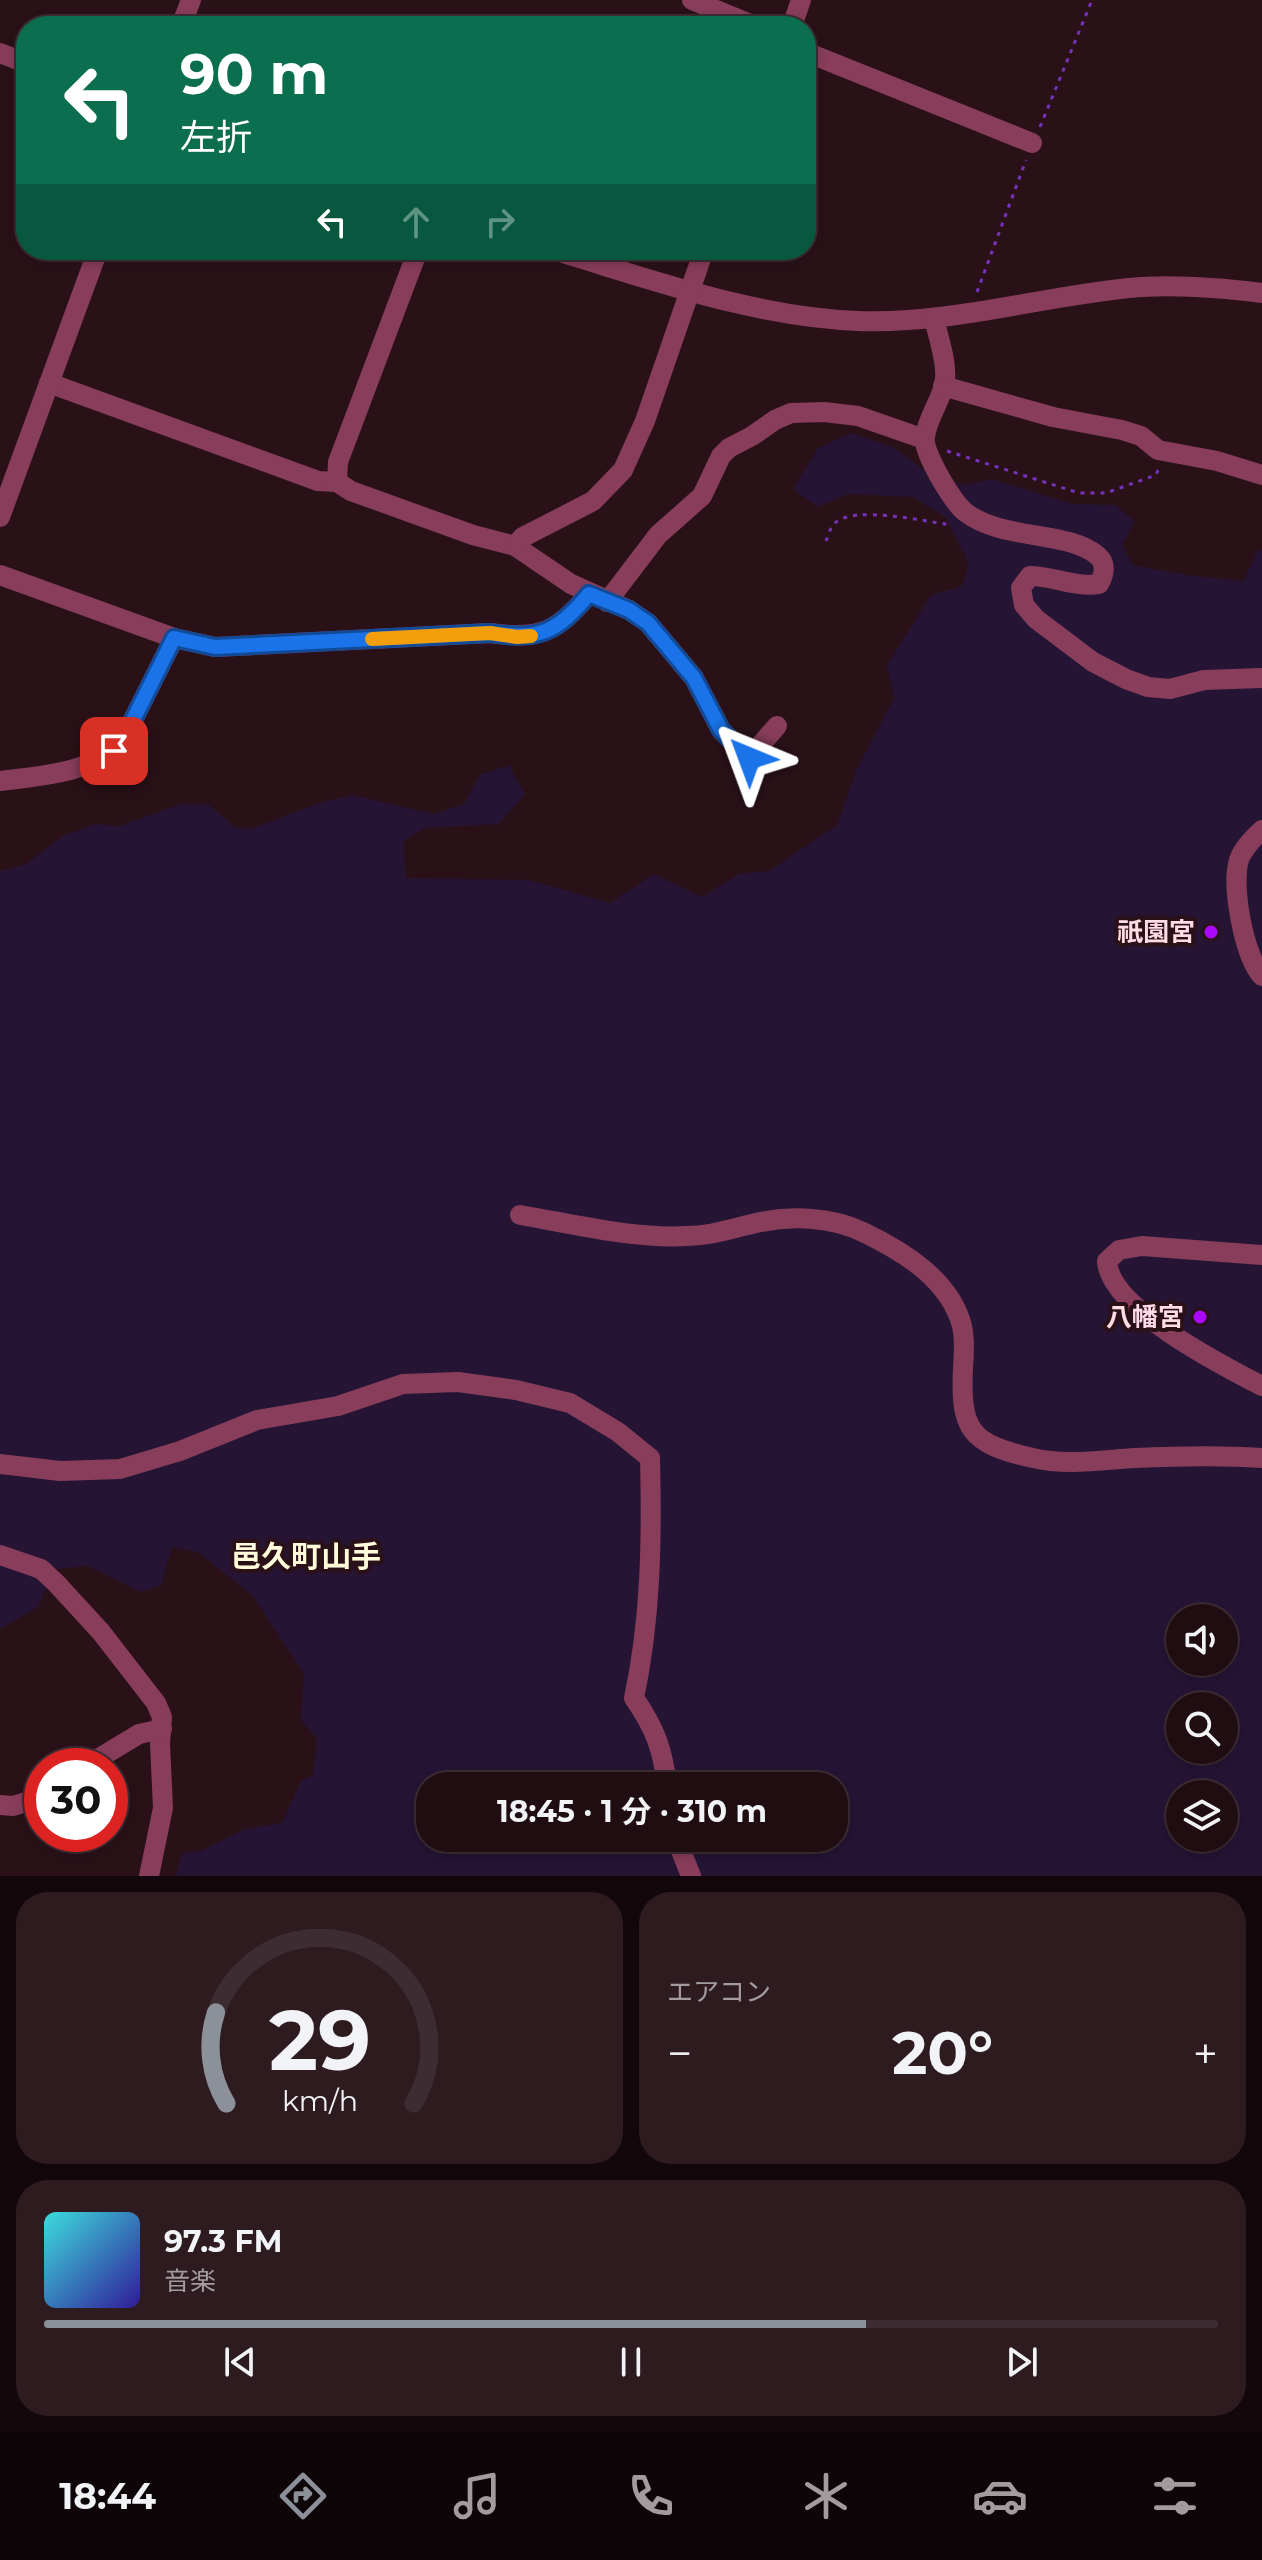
<!DOCTYPE html>
<html lang="ja">
<head>
<meta charset="utf-8">
<style>
  :root { --surface:#200d12; --page:#2d1b20; --text:#f1f3f6; --muted:#a29c9f; --line:#3d2d32; --accent:#8c9099 }
  body { margin:0; font-family:Montserrat,"Noto Sans JP",sans-serif; background:var(--page); color:var(--text); height:100vh; display:flex; flex-direction:column; font-size:30px; white-space:nowrap }
  * { box-sizing:border-box; margin:0 }
  p { font-size:26px; color:var(--muted) }
  .icon { flex:none; width:44px; height:44px; fill:none; stroke:currentColor; stroke-width:2; stroke-linecap:round; stroke-linejoin:round }
  .map { position:relative; height:1876px; overflow:hidden }
  .details { display:flex; flex-direction:column; gap:16px; padding:16px; background:#12070a; flex:1 }
  .details>* { flex:none }
  .top-card { position:absolute; left:16px; top:16px; width:800px; height:244px; border-radius:32px; box-shadow:0 4px 12px #0003,0 0 0 2px var(--line); background:#0b6e4f; color:#fff; overflow:hidden }
  .tools { position:absolute; left:1166px; top:1604px; display:grid; gap:16px }
  .tools a { display:grid; place-items:center; width:72px; height:72px; border-radius:50%; background:var(--surface); box-shadow:0 4px 12px #0003,0 0 0 2px var(--line); font-size:40px }
  .speed { position:absolute; left:24px; top:1748px; display:flex; gap:16px; font-size:40px; font-weight:700; text-align:center }
  .speed>* { display:grid; place-content:center; width:104px; height:104px; border-radius:50%; background:var(--surface); box-shadow:0 4px 12px #0003,0 0 0 2px var(--line); line-height:1 }
  .speed .limit { border:12px solid #d22; background:#fff; color:#111 }
  .pin { position:absolute; display:grid; place-items:center; width:68px; height:68px; color:#fff; margin:-34px; border-radius:16px; box-shadow:0 4px 12px #0006 }
  .me { position:absolute; width:88px; margin:-44px; rotate:316deg; stroke-linejoin:round; filter:drop-shadow(0 0 6px #0008) }
  .turn { display:flex; align-items:center; gap:28px; height:168px; padding:0 32px; font-size:36px }
  .turn .icon { width:104px; height:104px; stroke-width:2.5 }
  .turn b { display:block; font-size:56px; line-height:68px }
  .lanes { display:flex; align-items:center; height:76px; padding:0 32px; background:#0003; justify-content:center; gap:40px; direction:ltr }
  .lanes .off { opacity:.35 }
  .big { font-size:60px; font-weight:700; line-height:1.1 }
  .details .card { flex:1; display:flex; flex-direction:column; justify-content:center; gap:12px; min-width:0; padding:0 28px; border-radius:32px; background:var(--page) }
  .details .dial { align-items:center; gap:0 }
  .dial svg { height:208px; overflow:visible; fill:none; stroke:var(--line); stroke-width:7; stroke-linecap:round; text-anchor:middle }
  .dial text { fill:var(--text); stroke:none }
  .song { display:flex; align-items:center; gap:24px }
  .cover { width:96px; height:96px; border-radius:12px; background:linear-gradient(135deg,hsl(180 70% 55%),hsl(250 70% 35%)) }
  .played { height:8px; border-radius:4px; background:linear-gradient(90deg,var(--accent) 70%,var(--line) 70%) }
  .keys { display:flex; justify-content:space-around; direction:ltr }
  .heat { display:flex; justify-content:space-between; align-items:center; font-size:44px; direction:ltr }
  .details .tiles { flex:1; display:grid; gap:16px; grid-template-columns:1fr 1fr }
  .card:last-child { grid-column:span 2 }
  .trip { position:absolute; left:416px; top:1772px; width:432px; height:80px; border-radius:32px; background:var(--surface); box-shadow:0 4px 12px #0003,0 0 0 2px var(--line); font-weight:700; line-height:80px; text-align:center }
  .dock { display:flex; height:128px; justify-content:space-around; align-items:center; background:#0d0507; color:var(--muted) }
  .dock .icon { width:56px; height:56px }
  .dock .active { color:var(--accent) }
  .dock b { font-size:36px; color:var(--text) }
  .map>svg:first-child { display:block }
  .green { fill:#251434; fill-rule:evenodd }
  .lines { fill:none; stroke-linecap:round; stroke-linejoin:round }
  .path { stroke:#7732bb; stroke-width:3; stroke-dasharray:4 6; stroke-linecap:butt }
  .minor { stroke:#883d5b; stroke-width:20 }
  .route-casing { stroke:#114b97; stroke-width:20 }
  .route { stroke:#1a73e8; stroke-width:14 }
  .slow { stroke:#f59e0b; stroke-width:14 }
  .poi-dot { fill:#ab09fc; stroke:#2a1118; stroke-width:3 }
  .labels { text-anchor:middle; stroke-width:8; stroke-linejoin:round; paint-order:stroke }
  .poi-label { font-size:26px; font-weight:bold; fill:#ffdbe6; stroke:#2a1118; text-anchor:end }
  .quarter-label { font-size:30px; font-weight:bold; fill:#fffcdc; stroke:#2a1118 }
</style>
</head>
<body>
<div class="map">
<svg width="1262" height="1876" viewBox="0 0 1262 1876">
  <rect width="100%" height="100%" fill="#2a1118"/>
  <path class="green" d="M851 433 893 447 932 476 966 485 992 479 1072 504 1115 505 1135 521 1122 545 1133 565 1193 576 1244 581 1258 549 1262 551V1876H176L182 1853 201 1851 245 1829 282 1823 301 1781 313 1775 317 1738 301 1721 304 1674 253 1596 198 1552 172 1547 161 1585 141 1592 88 1566 55 1569 38 1607 0 1629V871L26 864 63 836 95 824 120 826 181 804H208L236 828H253L317 804 352 795 434 814 464 804 480 775 509 765 525 794 499 824 425 828 403 841 406 878 529 880 610 903 654 874 702 897 739 874 769 871 837 825 857 769 894 698 887 665 931 595 962 586 969 563 945 517 913 497 848 494 818 507 793 489 818 448ZM1180 1618H1224V1662H1180ZM1180 1706H1224V1750H1180ZM430 1786H834V1838H430ZM1180 1794H1224V1838H1180Z"/>
  <g class="lines">
    <g class="path">
      <polyline points="1040,127 1092,0"/>
      <polyline points="977,292 1026,160"/>
      <polyline points="947,451 1079,493 1106,493 1156,475 1158,470"/>
      <path d="M826 541C828 536 830 528 834 524 852 504 927 522 952 525"/>
    </g>
    <g class="minor">
      <polyline points="692,0 755,26"/>
      <polyline points="181,26 191,0"/>
      <polyline points="792,26 801,0"/>
      <polyline points="806,52 1032,143"/>
      <polyline points="0,53 26,63"/>
      <path d="M553 250C653 280 754 317 859 321 951 324 1039 297 1129 288 1169 284 1222 288 1262 293"/>
      <path d="M934 318C938 337 947 361 945 379 943 399 927 417 925 437 922 452 953 502 965 512 1002 541 1068 530 1098 556 1107 564 1104 575 1099 584 1077 588 1053 576 1030 576L1021 588 1024 605 1036 619 1093 662 1126 679 1148 687 1170 689 1204 680 1262 678"/>
      <polyline points="49,383 318,481 337,482 351,491 473,535 515,546 571,584 629,610 648,623 694,678 721,730 749,758 777,726"/>
      <polyline points="943,386 1053,417 1122,430 1141,436 1158,450 1217,461 1262,475"/>
      <polyline points="337,482 338,462 418,250"/>
      <polyline points="0,517 98,250"/>
      <polyline points="515,546 523,537 593,501 623,470 645,421 704,250"/>
      <path d="M0 575 174 638 215 647 490 633C540 640 557 632 589 594"/>
      <polyline points="607,602 658,535 702,496 721,456 729,448 752,436 775,420 791,413 824,412 858,416 924,439"/>
      <path d="M0 781C40 776 93 773 122 742L174 638"/>
      <path d="M1262 830C1254 837 1242 850 1239 860 1231 886 1244 956 1262 976"/>
      <path d="M520 1215C574 1224 632 1239 687 1236 710 1236 730 1229 752 1224 788 1215 831 1216 865 1233 904 1252 950 1280 962 1326 965 1339 964 1355 963 1368 960 1430 970 1444 1033 1458 1066 1466 1102 1460 1135 1458 1178 1456 1220 1455 1262 1458"/>
      <path d="M1262 1255 1142 1246 1119 1250 1107 1261C1109 1308 1223 1366 1262 1386"/>
      <path d="M0 1464 60 1471 120 1469 180 1451 257 1420 338 1406 403 1384 458 1382 516 1390 570 1403 618 1432 650 1458C652 1539 651 1619 634 1698 655 1728 663 1750 667 1786"/>
      <polyline points="0,1555 41,1569 56,1583 101,1632 156,1703 162,1717 160,1744 163,1808 149,1876"/>
      <polyline points="86,1766 139,1734 162,1729"/>
      <polyline points="0,1805 13,1806 42,1797"/>
      <polyline points="676,1838 691,1876"/>
    </g>
  </g>
  <g class="lines">
    <g class="route-casing">
      <path id="route" d="M114 751 122 742 174 638 215 647 490 633C540 641 557 632 589 594L629 610 648 623 694 678 721 730 749 758"/>
    </g>
    <use href="#route" class="route"/>
    <polyline class="slow" points="372,639 490,633 517,637 531,636"/>
  </g>
  <g class="poi-dot">
    <circle cx="1211" cy="932" r="8"/>
    <circle cx="1200" cy="1317" r="8"/>
  </g>
  <g class="labels">
    <g class="poi-label">
      <text x="1195" y="941">祇園宮</text>
      <text x="1184" y="1326">八幡宮</text>
    </g>
    <g class="quarter-label">
      <text x="306" y="1567">邑久町山手</text>
    </g>
  </g>
</svg>
<div class="tools">
<a><svg class="icon" aria-label="sound" viewBox="0 0 24 24"><path d="M4 9h4l5-4v14l-5-4H4zM17 9q2 3 0 6"/></svg></a>
<a><svg class="icon" aria-label="search" viewBox="0 0 24 24"><circle cx="10" cy="10" r="6"/><path d="M15 15l6 6"/></svg></a>
<a><svg class="icon" aria-label="layers" viewBox="0 0 24 24"><path d="M12 4l9 5-9 5-9-5zM3 14l9 5 9-5"/></svg></a>
</div>
<div class="speed"><div class="limit">30</div></div>
<div class="pin" style="left:114px;top:751px;background:#d93025"><svg class="icon" aria-label="arrive" viewBox="0 0 24 24"><path d="M6 21V4h12l-3 4 3 4H6"/></svg></div>
<svg class="me" style="left:749px;top:758px" viewBox="-20 -20 40 40"><path d="M0-17L14 15 0 8-14 15z" fill="#1a73e8" stroke="#fff" stroke-width="4"/></svg>
<div class="trip">18:45 · 1 分 · 310 m</div>
<div class="top-card">
<div class="turn"><svg class="icon" aria-label="left" viewBox="0 0 24 24"><path d="M17 20v-9H6M10 6l-5 5 5 5"/></svg><div><b>90 m</b>左折</div></div>
<div class="lanes"><svg class="icon" aria-label="left" viewBox="0 0 24 24"><path d="M17 20v-9H6M10 6l-5 5 5 5"/></svg><svg class="icon off" aria-label="ahead" viewBox="0 0 24 24"><path d="M12 20V5M6 11l6-6 6 6"/></svg><svg class="icon off" aria-label="right" viewBox="0 0 24 24"><path d="M7 20v-9h11M14 6l5 5-5 5"/></svg></div>
</div>
</div>
<section class="details">
<div class="tiles">
<div class="card dial"><svg viewBox="0 0 100 80">
<path d="M14 69A42 42 0 1 1 86 69"/>
<path d="M14 69A42 42 0 0 1 10 34" stroke="#8c9099"/>
<text x="50" y="56" font-size="32" font-weight="700">29</text>
<text x="50" y="72" font-size="11">km/h</text>
</svg></div>
<div class="card"><p>エアコン</p>
<div class="heat"><a>−</a><b class="big">20°</b><a>+</a></div>
</div>
<div class="card">
<div class="song"><i class="cover"></i><div><b>97.3 FM</b><p>音楽</p></div></div>
<div class="played"></div>
<div class="keys"><svg class="icon" aria-label="previous" viewBox="0 0 24 24"><path d="M18 5L8 12l10 7zM5 5v14"/></svg><svg class="icon" aria-label="pause" viewBox="0 0 24 24"><path d="M8 5v14M16 5v14"/></svg><svg class="icon" aria-label="next" viewBox="0 0 24 24"><path d="M6 5l10 7-10 7zM19 5v14"/></svg></div>
</div>
</div>
</section>
<nav class="dock">
<b>18:44</b>
<svg class="icon active" aria-label="directions" viewBox="0 0 24 24"><path d="M12 3l9 9-9 9-9-9zM9 14v-3h6M13 9l2 2-2 2"/></svg>
<svg class="icon" aria-label="music" viewBox="0 0 24 24"><path d="M9 18V5l10-2v13"/><circle cx="6" cy="18" r="3"/><circle cx="16" cy="16" r="3"/></svg>
<svg class="icon" aria-label="phone" viewBox="0 0 24 24"><path d="M5 4h4l2 5-3 2q2 4 5 5l2-3 5 2v4C11 20 4 13 5 4z"/></svg>
<svg class="icon" aria-label="climate" viewBox="0 0 24 24"><path d="M12 3v18M4 7l16 10M4 17L20 7"/></svg>
<svg class="icon" aria-label="car" viewBox="0 0 24 24"><path d="M5 17H2v-5l4-1 3-4h7l3 4 3 1v5h-3M9 17h6M6 11h13"/><circle cx="7" cy="17" r="2"/><circle cx="17" cy="17" r="2"/></svg>
<svg class="icon" aria-label="filters" viewBox="0 0 24 24"><path d="M4 7h16M4 17h16"/><circle cx="9" cy="7" r="2"/><circle cx="15" cy="17" r="2"/></svg>
</nav>
</body>
</html>
